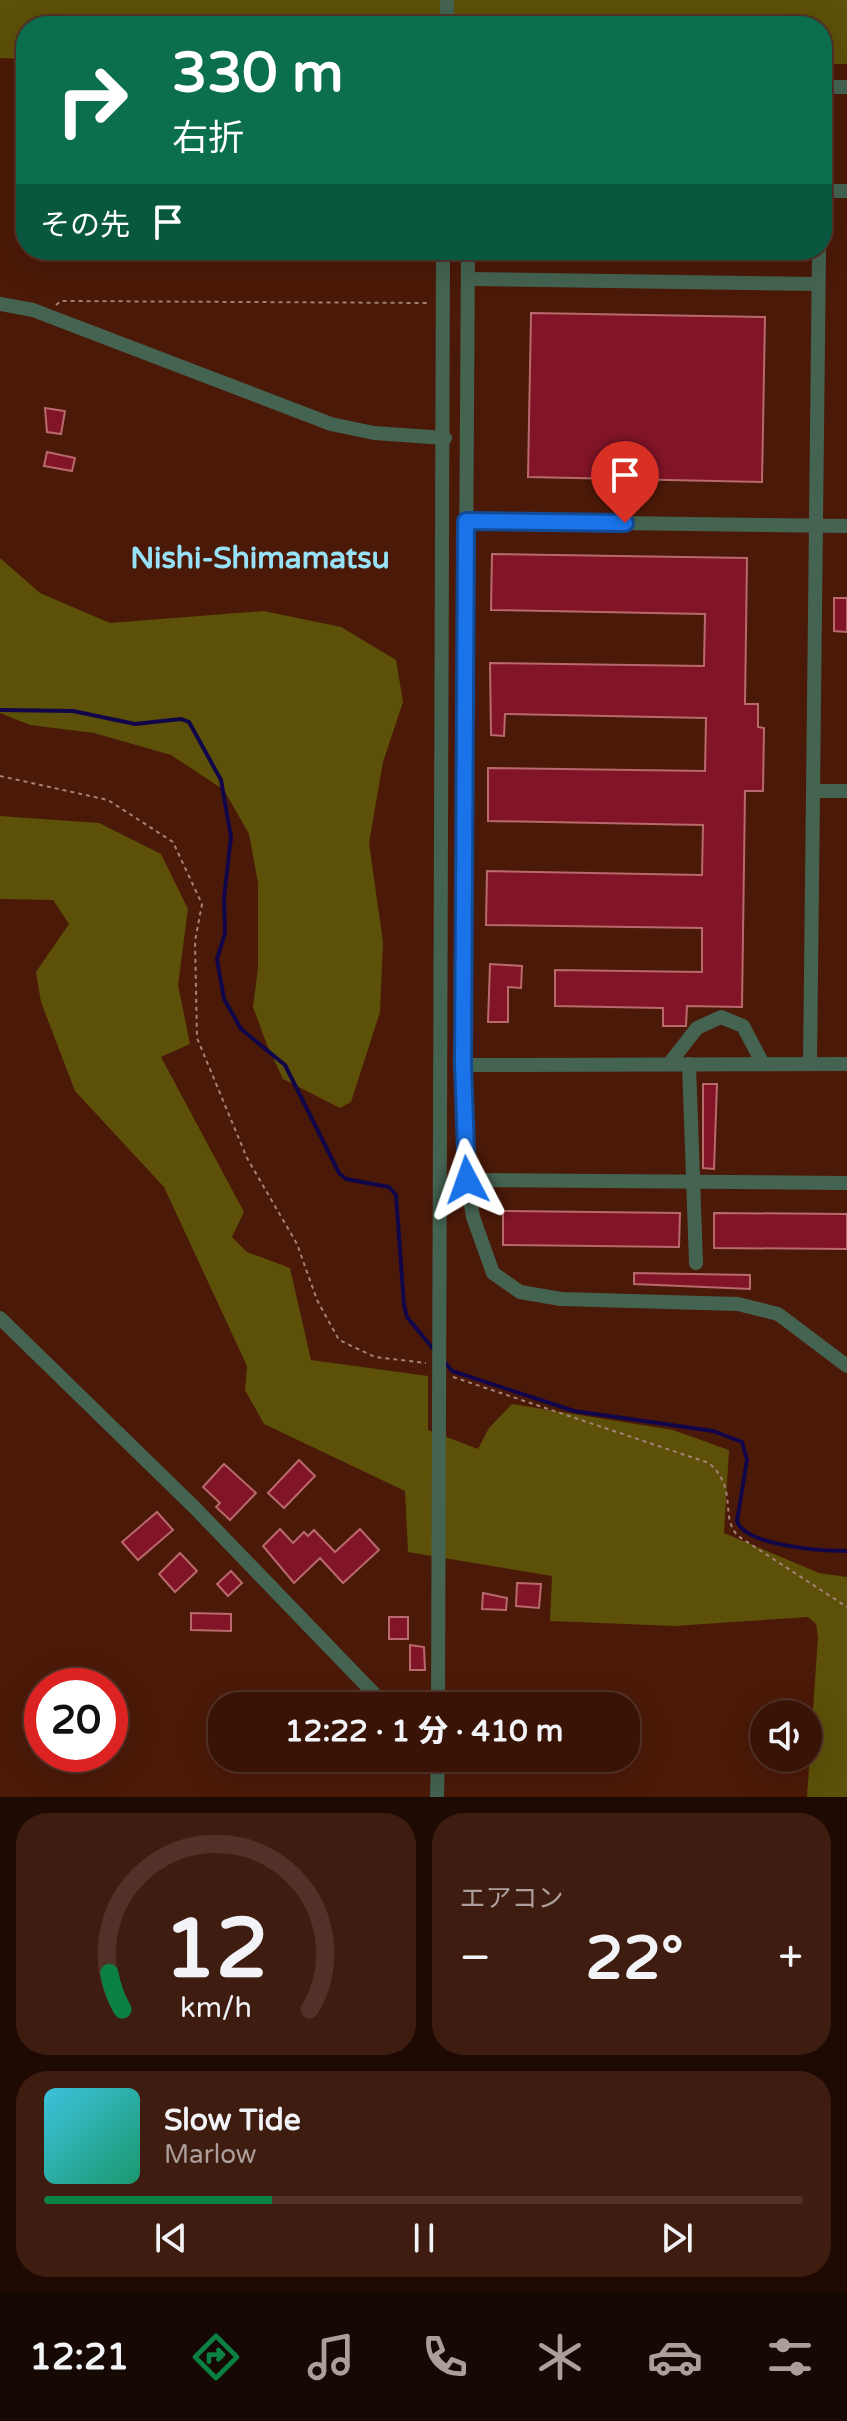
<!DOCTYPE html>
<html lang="ja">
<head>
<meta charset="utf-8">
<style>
  :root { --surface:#381306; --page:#3f1c10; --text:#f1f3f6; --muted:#ab9e9b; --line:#523228; --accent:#0b8043 }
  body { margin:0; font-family:"Varela Round","Noto Sans JP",sans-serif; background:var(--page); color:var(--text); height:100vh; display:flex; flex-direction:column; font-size:30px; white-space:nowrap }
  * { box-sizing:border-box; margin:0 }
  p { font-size:26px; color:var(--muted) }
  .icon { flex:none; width:44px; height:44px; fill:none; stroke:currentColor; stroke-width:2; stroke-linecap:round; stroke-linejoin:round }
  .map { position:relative; height:1797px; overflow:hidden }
  .details { display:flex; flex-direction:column; gap:16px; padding:16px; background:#1f0a03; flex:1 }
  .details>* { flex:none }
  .top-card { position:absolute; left:16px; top:16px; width:816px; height:244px; border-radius:32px; box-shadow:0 8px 32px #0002,0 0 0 2px var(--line); background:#0b6e4f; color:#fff; overflow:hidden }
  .controls { position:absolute; left:750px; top:1700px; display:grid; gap:16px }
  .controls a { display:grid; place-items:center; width:72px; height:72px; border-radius:50%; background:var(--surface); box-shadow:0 8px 32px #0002,0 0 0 2px var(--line); font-size:40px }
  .speed { position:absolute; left:24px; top:1668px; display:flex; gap:16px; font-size:40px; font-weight:700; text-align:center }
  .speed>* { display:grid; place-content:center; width:104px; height:104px; border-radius:50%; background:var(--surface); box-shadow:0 8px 32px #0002,0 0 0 2px var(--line); line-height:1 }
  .speed .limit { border:12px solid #d22; background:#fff; color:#111 }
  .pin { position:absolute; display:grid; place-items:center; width:68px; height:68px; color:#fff; margin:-82px -34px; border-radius:50% 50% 50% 0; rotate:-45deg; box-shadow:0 0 8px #0007 }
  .pin .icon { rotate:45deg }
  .me { position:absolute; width:88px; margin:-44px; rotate:356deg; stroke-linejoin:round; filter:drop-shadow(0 0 6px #0008) }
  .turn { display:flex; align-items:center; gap:28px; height:168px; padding:0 24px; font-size:36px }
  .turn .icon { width:104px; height:104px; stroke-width:2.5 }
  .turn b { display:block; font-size:56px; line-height:68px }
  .then { display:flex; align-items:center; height:76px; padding:0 24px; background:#0003; gap:16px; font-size:30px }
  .big { font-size:60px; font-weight:800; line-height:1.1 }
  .details .card { flex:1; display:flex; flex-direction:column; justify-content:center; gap:12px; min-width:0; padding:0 28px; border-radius:32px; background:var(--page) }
  .details .dial { align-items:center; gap:0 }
  .dial svg { height:208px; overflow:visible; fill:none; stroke:var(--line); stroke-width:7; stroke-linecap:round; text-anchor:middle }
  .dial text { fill:var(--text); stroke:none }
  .song { display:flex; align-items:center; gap:24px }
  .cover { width:96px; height:96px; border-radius:12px; background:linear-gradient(135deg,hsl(190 70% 55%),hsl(160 70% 35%)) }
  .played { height:8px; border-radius:4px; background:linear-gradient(90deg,var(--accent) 30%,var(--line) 30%) }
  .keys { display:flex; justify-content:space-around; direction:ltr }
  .heat { display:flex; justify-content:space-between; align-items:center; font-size:44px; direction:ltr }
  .details .tiles { flex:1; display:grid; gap:16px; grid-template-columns:1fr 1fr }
  .card:last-child { grid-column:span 2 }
  .trip { position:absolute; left:208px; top:1692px; width:432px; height:80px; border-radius:32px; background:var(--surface); box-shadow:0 8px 32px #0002,0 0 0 2px var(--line); font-weight:800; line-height:80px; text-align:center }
  .menu { display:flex; height:128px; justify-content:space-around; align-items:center; background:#160802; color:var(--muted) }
  .menu .icon { width:56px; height:56px }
  .menu .active { color:var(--accent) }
  .menu b { font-size:36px; color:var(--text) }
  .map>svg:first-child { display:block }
  .forest { fill:#5d5008 }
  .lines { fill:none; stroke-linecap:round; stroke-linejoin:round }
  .stream { stroke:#12064a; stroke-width:4 }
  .building { fill:#821428; stroke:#b8696c; stroke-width:2 }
  .path { stroke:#a48278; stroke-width:2; stroke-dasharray:4 4; stroke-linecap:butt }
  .minor { stroke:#456351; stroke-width:14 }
  .route-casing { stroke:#114b97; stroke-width:20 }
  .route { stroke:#1a73e8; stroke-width:14 }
  .labels { text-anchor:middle; stroke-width:8; stroke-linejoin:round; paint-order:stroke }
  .neighbourhood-label { font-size:30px; font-weight:bold; fill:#97e2f8; stroke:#4b1908 }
</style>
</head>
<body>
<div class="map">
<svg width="847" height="1797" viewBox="0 0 847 1797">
  <rect width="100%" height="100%" fill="#4b1908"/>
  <g class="forest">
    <polygon points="0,0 847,0 847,64 822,64 822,26 26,26 26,59 0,58"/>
    <polygon points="0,558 40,593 110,623 264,611 341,627 396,660 403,702 383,762 369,843 383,942 380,1012 351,1102 340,1108 283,1079 267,1045 253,1007 258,968 258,883 249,834 224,790 171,755 94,733 30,725 0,713"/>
    <polygon points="0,816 99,823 161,854 188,909 178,985 190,1044 161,1057 244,1212 232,1237 247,1252 290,1268 311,1360 428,1376 428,1430 478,1449 489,1428 512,1404 673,1430 729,1450 724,1533 819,1573 847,1577 847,1797 807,1797 818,1637 816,1624 808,1617 674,1626 550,1621 552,1576 408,1552 405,1491 264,1424 245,1390 247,1366 164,1187 75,1091 41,1002 36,972 69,924 53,900 0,899"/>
  </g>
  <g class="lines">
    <g class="stream">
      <polyline points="0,710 73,711 135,724 181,719 189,722 221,780 231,837 224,898 225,933 217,959 224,999 241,1029 285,1065 339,1173 346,1179 389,1187 396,1195 404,1305 407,1317 435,1351"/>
      <path d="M444 1361 452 1371 574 1411 713 1431 742 1442 747 1460 737 1521C745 1546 822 1551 847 1551"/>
    </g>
  </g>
  <g class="building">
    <polygon points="531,313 765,317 762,482 528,477"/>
    <polygon points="45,408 65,411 61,434 47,432"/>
    <polygon points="47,452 75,458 72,471 44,466"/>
    <polygon points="492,554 747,558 745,704 758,704 758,727 764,728 763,791 745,791 742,1007 687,1006 686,1026 663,1026 663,1008 555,1006 555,970 702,972 702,928 486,925 487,871 702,875 703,825 488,821 488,768 705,771 706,718 505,714 504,736 491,735 490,663 704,666 705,614 491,610"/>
    <polygon points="834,598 847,598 847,632 834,631"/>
    <polygon points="490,964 522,966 521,988 508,987 508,1022 488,1022"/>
    <polygon points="703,1084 717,1084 714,1169 703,1168"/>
    <polygon points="503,1211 680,1213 679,1247 503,1245"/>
    <polygon points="714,1213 847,1214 847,1249 714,1248"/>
    <polygon points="634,1273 750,1275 750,1289 634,1284"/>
    <polygon points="299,1460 315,1476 284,1508 268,1493"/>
    <polygon points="224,1464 256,1493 230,1520 216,1507 220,1503 203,1487"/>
    <polygon points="157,1512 173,1530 138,1560 122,1542"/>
    <polygon points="280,1529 293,1543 304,1532 308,1536 314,1530 335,1552 360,1529 379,1550 343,1583 320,1558 294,1583 263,1546"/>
    <polygon points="180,1553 197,1571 175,1592 159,1574"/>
    <polygon points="231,1571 242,1583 228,1596 217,1584"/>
    <polygon points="517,1583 541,1584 539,1608 516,1606"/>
    <polygon points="483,1593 507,1598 506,1610 482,1609"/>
    <polygon points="191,1613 231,1614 231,1631 191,1630"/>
    <rect x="389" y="1617" width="19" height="22"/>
    <polygon points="410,1645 424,1647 425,1670 410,1670"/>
  </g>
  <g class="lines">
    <g class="path">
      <polyline points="56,305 61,301 428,303"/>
      <polyline points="0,776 108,800 173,842 202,904 195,941 197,1038 247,1158 297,1244 317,1300 339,1340 375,1357 426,1363"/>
      <path d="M453 1377 709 1463C739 1490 719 1516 738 1536L847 1607"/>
    </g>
    <g class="minor">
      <polyline points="447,26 447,0"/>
      <polyline points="822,87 847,87"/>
      <polyline points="822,191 847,191"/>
      <polyline points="468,250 463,1065 465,1169 473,1217 493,1273 520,1292 561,1299 738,1304 778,1314 847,1366"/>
      <polyline points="468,279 818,284"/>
      <polyline points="0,304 33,310 331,424 374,433 445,438"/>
      <polyline points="466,521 847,526"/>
      <polyline points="813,791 847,791"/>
      <polyline points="669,1064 697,1028 721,1017 743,1026 763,1064"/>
      <polyline points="689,1064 696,1263"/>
      <polyline points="810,1064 819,250"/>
      <polyline points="463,1065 847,1064"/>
      <polyline points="467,1180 847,1183"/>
      <polyline points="0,1318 195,1508 386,1706"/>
      <polyline points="438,1706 443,250"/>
      <polyline points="437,1797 438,1758"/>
    </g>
  </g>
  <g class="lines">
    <g class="route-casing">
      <polyline id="route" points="467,1180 463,1065 466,521 625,523"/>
    </g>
    <use href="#route" class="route"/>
  </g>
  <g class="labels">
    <g class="neighbourhood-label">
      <text x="260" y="568">Nishi-Shimamatsu</text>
    </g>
  </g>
</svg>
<div class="controls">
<a><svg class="icon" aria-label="sound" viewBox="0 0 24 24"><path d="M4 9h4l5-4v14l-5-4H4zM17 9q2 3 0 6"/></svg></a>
</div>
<div class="speed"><div class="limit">20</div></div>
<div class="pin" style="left:625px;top:523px;background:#d93025"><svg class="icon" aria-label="arrive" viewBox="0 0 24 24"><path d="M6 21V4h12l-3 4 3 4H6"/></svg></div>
<svg class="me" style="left:467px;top:1180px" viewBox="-20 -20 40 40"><path d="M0-17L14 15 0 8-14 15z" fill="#1a73e8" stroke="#fff" stroke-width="4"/></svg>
<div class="trip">12:22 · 1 分 · 410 m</div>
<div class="top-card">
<div class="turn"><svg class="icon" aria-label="right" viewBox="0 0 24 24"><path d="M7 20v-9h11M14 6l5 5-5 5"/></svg><div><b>330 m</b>右折</div></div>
<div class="then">その先<svg class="icon" aria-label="arrive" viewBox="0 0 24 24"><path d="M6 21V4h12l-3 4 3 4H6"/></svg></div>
</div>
</div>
<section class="details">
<div class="tiles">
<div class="card dial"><svg viewBox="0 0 100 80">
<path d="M14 69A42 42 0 1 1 86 69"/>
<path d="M14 69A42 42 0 0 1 9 55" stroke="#0b8043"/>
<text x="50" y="56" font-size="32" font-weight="700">12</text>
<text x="50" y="72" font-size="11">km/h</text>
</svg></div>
<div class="card"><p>エアコン</p>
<div class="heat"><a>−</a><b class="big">22°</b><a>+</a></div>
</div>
<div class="card">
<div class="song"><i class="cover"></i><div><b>Slow Tide</b><p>Marlow</p></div></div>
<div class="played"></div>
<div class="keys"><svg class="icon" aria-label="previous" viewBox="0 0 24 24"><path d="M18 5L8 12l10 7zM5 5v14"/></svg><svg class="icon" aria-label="pause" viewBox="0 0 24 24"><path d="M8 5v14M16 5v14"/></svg><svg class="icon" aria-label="next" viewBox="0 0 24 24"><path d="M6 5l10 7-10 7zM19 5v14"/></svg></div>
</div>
</div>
</section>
<nav class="menu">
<b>12:21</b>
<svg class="icon active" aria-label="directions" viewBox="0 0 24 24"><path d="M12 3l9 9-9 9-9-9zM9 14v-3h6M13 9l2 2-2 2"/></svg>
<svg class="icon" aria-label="music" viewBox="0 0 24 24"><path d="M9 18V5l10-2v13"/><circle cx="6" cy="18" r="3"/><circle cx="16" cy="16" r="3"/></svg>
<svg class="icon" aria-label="phone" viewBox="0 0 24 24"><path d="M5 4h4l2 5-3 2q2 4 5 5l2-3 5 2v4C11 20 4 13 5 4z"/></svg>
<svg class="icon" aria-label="climate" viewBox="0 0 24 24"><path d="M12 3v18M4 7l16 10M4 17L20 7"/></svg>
<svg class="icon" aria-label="car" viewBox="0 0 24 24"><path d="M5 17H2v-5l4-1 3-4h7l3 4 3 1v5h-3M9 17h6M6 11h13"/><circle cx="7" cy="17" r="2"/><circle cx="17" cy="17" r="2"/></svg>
<svg class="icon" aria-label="filters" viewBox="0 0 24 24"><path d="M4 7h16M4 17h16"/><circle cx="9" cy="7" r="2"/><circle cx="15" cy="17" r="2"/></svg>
</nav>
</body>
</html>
